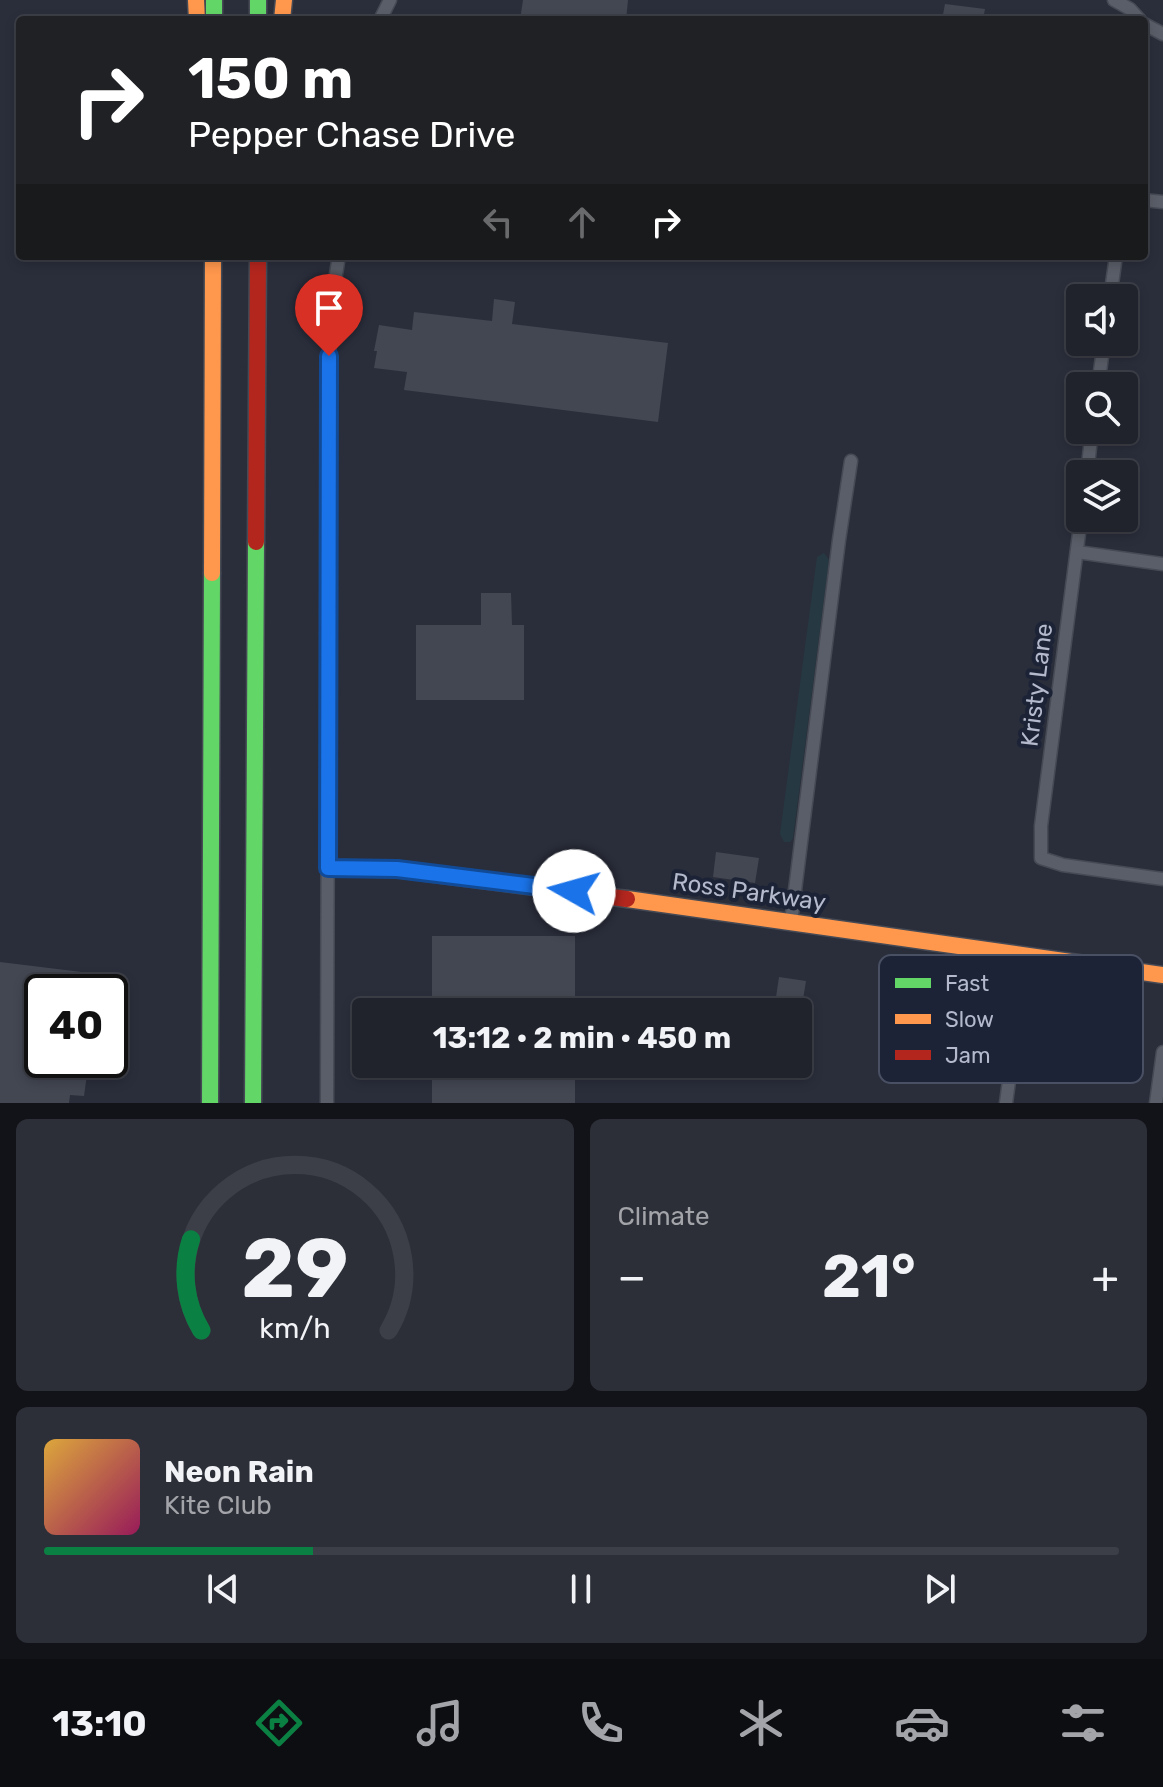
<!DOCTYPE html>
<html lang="en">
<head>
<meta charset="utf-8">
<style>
  :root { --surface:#20222c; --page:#2d2f38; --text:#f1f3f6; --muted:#a2a4a9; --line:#3d3f48; --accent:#0b8043 }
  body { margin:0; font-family:Rubik,sans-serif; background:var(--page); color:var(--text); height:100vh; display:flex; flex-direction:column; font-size:30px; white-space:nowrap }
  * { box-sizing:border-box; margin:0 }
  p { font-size:26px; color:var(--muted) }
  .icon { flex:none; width:44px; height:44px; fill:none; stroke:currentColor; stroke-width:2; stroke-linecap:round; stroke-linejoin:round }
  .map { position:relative; height:1103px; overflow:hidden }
  .sheet { display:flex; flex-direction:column; gap:16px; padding:16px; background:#121318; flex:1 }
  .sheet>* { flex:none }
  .guide { position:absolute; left:16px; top:16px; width:1132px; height:244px; border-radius:8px; box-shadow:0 4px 12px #0003,0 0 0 2px var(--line); background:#202124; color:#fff; overflow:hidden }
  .controls { position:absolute; left:1066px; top:284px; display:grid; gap:16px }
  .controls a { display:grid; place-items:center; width:72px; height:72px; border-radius:8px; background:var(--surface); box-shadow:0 4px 12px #0003,0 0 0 2px var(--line); font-size:40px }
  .speed { position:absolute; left:24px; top:974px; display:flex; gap:16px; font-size:40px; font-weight:700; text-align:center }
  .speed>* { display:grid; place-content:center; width:104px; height:104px; border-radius:50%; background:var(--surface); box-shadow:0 4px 12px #0003,0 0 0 2px var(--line); line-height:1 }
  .speed .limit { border:4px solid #111; border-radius:12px; background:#fff; color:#111 }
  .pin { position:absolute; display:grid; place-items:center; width:68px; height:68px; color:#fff; margin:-82px -34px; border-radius:50% 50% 50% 0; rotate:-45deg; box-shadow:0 0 8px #0007 }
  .pin .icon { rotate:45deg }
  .me { position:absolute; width:88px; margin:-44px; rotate:277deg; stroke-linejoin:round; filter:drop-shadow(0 0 6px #0008) }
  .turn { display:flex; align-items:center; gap:28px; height:168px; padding:0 40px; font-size:36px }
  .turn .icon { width:104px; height:104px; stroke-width:2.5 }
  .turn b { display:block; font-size:56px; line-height:68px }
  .lanes { display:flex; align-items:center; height:76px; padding:0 40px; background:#0003; justify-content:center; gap:40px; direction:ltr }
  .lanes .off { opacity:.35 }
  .big { font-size:60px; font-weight:700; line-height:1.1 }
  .sheet .widget { flex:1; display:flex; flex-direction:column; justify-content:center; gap:12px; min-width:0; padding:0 28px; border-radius:12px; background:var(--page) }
  .sheet .dial { align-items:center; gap:0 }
  .dial svg { height:208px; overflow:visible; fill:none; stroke:var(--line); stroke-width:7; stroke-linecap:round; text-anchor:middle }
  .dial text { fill:var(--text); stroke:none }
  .song { display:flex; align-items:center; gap:24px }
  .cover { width:96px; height:96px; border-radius:12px; background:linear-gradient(135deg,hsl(40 70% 55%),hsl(330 70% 35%)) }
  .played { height:8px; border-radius:4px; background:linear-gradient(90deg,var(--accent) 25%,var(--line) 25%) }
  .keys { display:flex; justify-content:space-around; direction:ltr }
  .heat { display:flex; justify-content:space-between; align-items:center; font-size:44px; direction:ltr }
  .sheet .tiles { flex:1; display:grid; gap:16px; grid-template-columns:1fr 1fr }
  .widget:last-child { grid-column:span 2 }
  .trip { position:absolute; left:352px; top:998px; width:460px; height:80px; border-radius:8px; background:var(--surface); box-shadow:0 4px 12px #0003,0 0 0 2px var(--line); font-weight:700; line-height:80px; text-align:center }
  .tabs { display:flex; height:128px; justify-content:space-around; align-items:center; background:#0d0e12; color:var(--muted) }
  .tabs .icon { width:56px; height:56px }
  .tabs .current { color:var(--accent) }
  .tabs b { font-size:36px; color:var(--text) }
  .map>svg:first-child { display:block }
  .green { fill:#263942 }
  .building { fill:#434752 }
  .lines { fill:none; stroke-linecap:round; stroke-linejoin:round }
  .street-casing { stroke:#464a54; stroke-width:15 }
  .fast-casing { stroke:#464a54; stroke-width:19 }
  .slow-casing { stroke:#464a54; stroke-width:19 }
  .jam-casing { stroke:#464a54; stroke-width:19 }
  .street { stroke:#5a5e68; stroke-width:12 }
  .fast { stroke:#63d668; stroke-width:16 }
  .slow { stroke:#ff974d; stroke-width:16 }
  .jam { stroke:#b3261e; stroke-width:16 }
  .route-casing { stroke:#114b97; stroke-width:20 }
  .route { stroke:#1a73e8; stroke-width:14 }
  .labels { text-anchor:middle; stroke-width:8; stroke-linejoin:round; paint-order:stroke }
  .street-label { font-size:24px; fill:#b4b9cc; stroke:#1c2337 }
  .key { fill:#1c2337; stroke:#4a5064; stroke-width:2 }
  .key-label { font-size:22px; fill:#b4b9cc }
</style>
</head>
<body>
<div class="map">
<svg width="1163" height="1103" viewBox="0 0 1163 1103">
  <rect width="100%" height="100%" fill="#2a2e3b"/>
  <polygon class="green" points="824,553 829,560 793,838 790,842 784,842 780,834 817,557"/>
  <g class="building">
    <polygon points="523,0 628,0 626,20 520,20"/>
    <polygon points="945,4 985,9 983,20 942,20"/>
    <polygon points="494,299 515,302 512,324 668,343 658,422 404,390 407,372 374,368 377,351 374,351 379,325 412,330 414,312 492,321"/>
    <polygon points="481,593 511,593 512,625 524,625 524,700 416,700 416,625 481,625"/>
    <polygon points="716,852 759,858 755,883 713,877"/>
    <rect x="432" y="936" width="143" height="76"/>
    <polygon points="0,962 98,974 98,992 42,992 42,1060 89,1060 84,1096 70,1095 69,1103 0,1103"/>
    <polygon points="779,977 806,981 801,1012 774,1011"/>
    <rect x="432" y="1064" width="143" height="39"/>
  </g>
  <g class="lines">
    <g class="street-casing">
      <g id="street">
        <polyline points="1114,0 1130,9 1140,20"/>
        <polyline points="380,20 390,0"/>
        <polyline points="1144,24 1163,34"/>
        <polyline points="1144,200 1163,202"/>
        <polyline points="1110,298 1116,256"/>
        <polyline points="1098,386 1104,342"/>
        <polyline points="1087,474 1092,430"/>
        <polyline points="1081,518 1041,826 1041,858 1063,865 1163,879"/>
        <polyline points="1077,552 1163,564"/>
        <polyline points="791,922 839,540 851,461"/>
        <polyline points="327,1103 329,356 333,292 339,256"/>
        <polyline points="1006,1103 1026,955"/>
        <polyline points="1156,1103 1163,1052"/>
      </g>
    </g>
    <g class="fast-casing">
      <g id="fast">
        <polyline points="214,0 214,20"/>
        <polyline points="258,0 258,20"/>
        <polyline points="210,1103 212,573"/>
        <polyline points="253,1103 256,542"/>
      </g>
    </g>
    <g class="slow-casing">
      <g id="slow">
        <polyline points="196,0 197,20"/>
        <polyline points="282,20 284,0"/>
        <polyline points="212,573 213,256"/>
        <polyline points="627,899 1163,975"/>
      </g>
    </g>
    <g class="jam-casing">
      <g id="jam">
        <polyline points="256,542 258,256"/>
        <polyline points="328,868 397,869 627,899"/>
      </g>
    </g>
    <use href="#street" class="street"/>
    <use href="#fast" class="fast"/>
    <use href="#slow" class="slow"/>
    <use href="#jam" class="jam"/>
  </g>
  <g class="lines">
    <g class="route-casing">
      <polyline id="route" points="329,356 328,868 397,869 574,891"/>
    </g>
    <use href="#route" class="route"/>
  </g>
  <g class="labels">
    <g class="street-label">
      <text transform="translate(1037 685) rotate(-83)" y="8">Kristy Lane</text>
      <text transform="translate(749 892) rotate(8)" y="8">Ross Parkway</text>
    </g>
  </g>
  <rect x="879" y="955" width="264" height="128" rx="12" class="key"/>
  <rect x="895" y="978" width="36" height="10" fill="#63d668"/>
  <rect x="895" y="1014" width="36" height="10" fill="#ff974d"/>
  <rect x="895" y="1050" width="36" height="10" fill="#b3261e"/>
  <g class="key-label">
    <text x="945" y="991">Fast</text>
    <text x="945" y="1027">Slow</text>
    <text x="945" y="1063">Jam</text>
  </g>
</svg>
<div class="controls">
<a><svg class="icon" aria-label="sound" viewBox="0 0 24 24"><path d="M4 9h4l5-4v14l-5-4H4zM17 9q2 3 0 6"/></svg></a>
<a><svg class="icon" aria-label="search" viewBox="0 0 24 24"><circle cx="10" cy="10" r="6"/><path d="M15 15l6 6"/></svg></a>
<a><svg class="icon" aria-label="layers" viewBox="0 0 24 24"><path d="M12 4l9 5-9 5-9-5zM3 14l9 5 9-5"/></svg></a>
</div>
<div class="speed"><div class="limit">40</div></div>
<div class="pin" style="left:329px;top:356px;background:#d93025"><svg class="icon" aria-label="arrive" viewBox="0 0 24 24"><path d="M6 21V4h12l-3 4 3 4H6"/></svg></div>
<svg class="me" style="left:574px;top:891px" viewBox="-20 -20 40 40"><circle r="19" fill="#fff"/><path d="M0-13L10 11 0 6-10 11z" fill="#1a73e8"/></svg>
<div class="trip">13:12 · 2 min · 450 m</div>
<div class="guide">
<div class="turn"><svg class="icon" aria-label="right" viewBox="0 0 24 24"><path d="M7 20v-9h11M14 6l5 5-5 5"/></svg><div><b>150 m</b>Pepper Chase Drive</div></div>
<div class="lanes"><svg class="icon off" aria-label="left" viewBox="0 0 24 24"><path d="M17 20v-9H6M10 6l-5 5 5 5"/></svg><svg class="icon off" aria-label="ahead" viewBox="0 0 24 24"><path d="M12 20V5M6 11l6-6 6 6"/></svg><svg class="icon" aria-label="right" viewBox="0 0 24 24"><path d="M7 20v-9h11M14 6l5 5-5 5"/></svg></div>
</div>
</div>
<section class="sheet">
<div class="tiles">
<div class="widget dial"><svg viewBox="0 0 100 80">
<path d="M14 69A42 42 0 1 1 86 69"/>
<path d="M14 69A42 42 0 0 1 10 34" stroke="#0b8043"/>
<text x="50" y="56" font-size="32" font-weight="700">29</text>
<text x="50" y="72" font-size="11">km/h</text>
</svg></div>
<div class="widget"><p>Climate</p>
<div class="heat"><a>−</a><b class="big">21°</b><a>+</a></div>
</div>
<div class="widget">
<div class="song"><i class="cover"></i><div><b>Neon Rain</b><p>Kite Club</p></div></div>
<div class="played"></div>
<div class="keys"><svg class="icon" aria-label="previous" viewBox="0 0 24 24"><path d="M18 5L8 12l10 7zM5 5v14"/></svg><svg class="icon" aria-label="pause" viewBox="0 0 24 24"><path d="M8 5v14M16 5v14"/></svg><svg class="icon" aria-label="next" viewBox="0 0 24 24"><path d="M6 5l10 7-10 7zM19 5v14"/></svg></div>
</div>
</div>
</section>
<nav class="tabs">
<b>13:10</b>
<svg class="icon current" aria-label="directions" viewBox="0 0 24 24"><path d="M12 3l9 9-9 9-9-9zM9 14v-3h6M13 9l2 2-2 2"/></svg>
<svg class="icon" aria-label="music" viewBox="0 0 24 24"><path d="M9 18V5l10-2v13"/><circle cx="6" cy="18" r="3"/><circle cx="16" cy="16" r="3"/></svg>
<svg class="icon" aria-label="phone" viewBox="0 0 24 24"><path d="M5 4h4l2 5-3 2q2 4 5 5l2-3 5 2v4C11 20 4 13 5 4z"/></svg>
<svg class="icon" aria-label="climate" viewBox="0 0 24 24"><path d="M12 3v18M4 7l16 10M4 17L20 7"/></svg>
<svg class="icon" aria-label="car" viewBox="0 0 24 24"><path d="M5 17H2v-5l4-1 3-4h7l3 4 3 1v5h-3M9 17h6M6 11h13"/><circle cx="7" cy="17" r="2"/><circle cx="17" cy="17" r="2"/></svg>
<svg class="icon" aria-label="filters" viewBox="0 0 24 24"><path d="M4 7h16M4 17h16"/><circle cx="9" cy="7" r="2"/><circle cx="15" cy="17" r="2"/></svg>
</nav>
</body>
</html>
